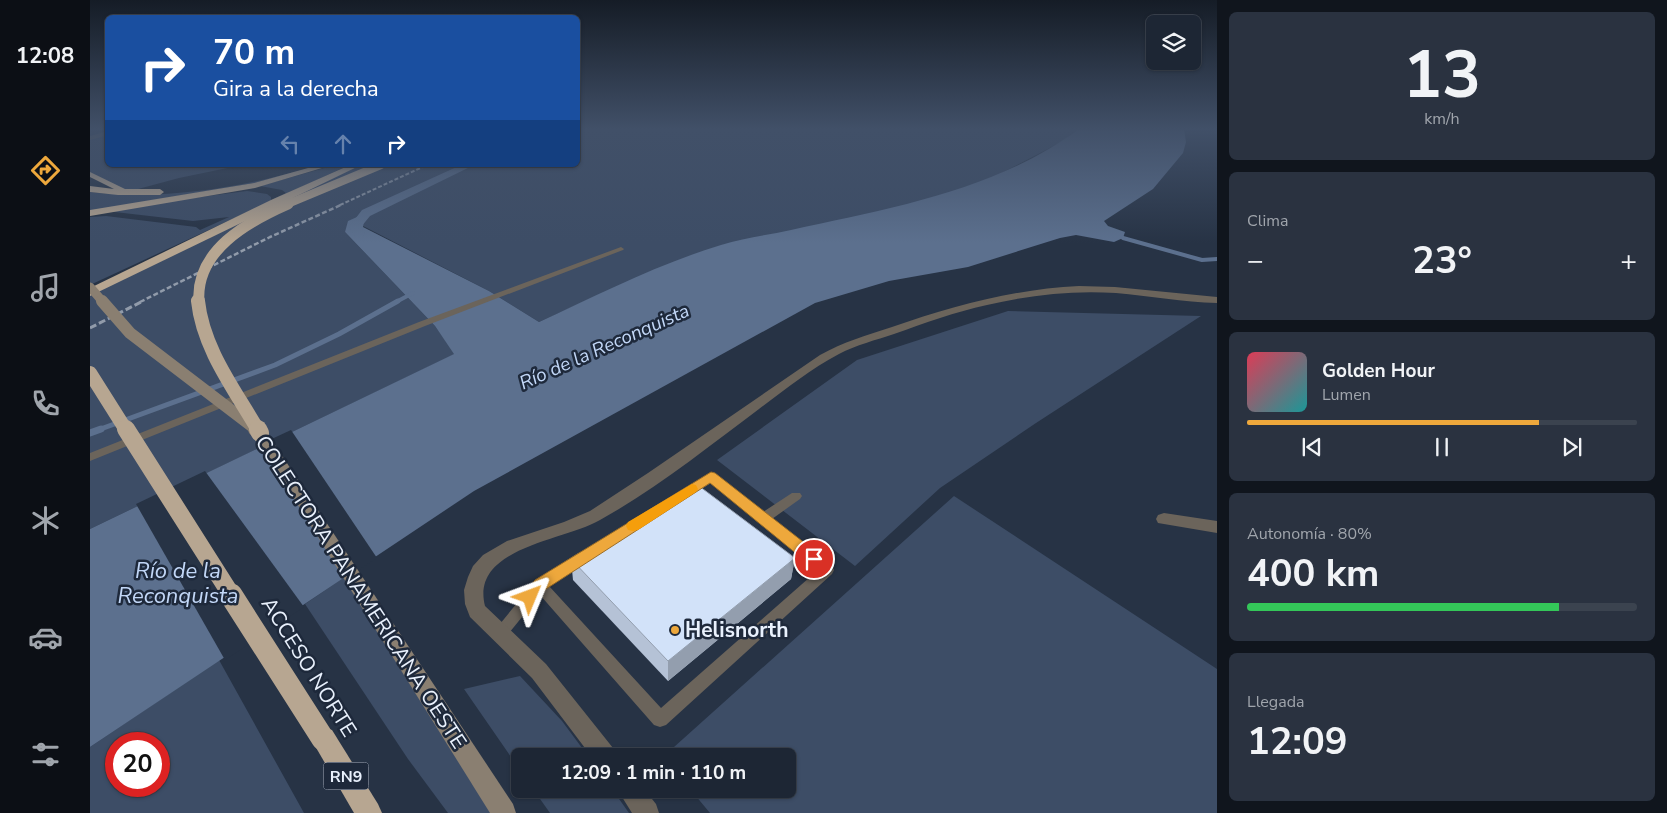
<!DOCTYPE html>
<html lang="es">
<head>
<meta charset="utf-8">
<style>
  :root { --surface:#1d2634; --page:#2a3240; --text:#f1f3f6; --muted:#a0a5ac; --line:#3b434f; --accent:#eea83c }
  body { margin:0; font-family:"Nunito Sans",sans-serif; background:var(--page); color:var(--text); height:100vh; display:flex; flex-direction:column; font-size:19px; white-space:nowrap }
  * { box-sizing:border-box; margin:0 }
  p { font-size:16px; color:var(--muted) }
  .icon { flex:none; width:28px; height:28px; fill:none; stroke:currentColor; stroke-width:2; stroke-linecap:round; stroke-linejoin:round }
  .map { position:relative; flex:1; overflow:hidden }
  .drawer { display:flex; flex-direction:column; gap:12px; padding:12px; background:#10151d; width:450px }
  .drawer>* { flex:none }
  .guide { position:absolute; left:15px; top:15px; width:475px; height:152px; border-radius:8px; box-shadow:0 1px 4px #0004,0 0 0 1px var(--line); background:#1a4fa0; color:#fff; overflow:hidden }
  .fabs { position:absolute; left:1056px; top:15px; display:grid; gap:10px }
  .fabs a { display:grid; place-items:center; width:55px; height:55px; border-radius:8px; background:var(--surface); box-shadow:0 1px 4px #0004,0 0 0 1px var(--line); font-size:25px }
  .speed { position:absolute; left:15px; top:732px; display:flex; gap:10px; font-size:25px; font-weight:700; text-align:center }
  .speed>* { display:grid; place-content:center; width:65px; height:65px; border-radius:50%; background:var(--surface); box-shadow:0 1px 4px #0004,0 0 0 1px var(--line); line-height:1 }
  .speed .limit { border:8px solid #d22; background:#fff; color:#111 }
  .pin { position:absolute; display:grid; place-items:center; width:42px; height:42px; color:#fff; margin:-21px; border:2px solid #fff; border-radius:50%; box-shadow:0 1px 5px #0007 }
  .me { position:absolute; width:55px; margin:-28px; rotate:46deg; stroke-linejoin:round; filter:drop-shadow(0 0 4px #0008) }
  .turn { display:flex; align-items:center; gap:18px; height:105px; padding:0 25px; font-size:22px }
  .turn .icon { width:65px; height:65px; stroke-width:2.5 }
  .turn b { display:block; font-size:35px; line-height:42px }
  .lanes { display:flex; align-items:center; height:48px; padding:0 25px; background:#0003; justify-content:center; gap:25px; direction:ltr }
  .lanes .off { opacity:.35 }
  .big { font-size:38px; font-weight:700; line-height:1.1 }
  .drawer .card { flex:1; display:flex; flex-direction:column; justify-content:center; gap:8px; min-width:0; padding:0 18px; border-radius:8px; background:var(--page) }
  .drawer .dial { align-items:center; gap:0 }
  .dial b { font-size:65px; line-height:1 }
  .song { display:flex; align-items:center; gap:15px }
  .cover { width:60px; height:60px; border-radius:8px; background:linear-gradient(135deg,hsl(350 70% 55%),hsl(180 70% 35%)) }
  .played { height:5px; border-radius:2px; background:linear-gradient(90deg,var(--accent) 75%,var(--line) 75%) }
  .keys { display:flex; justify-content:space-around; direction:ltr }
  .heat { display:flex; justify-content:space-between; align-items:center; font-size:28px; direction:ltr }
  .charge { height:8px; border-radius:4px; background:linear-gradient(90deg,#34c759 80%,var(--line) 0) }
  .trip { position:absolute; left:421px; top:748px; width:285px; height:50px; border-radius:8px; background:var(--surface); box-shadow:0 1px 4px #0004,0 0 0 1px var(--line); font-weight:700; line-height:50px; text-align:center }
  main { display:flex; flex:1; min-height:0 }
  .tabs { display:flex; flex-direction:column; width:90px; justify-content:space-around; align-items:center; background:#0c0f15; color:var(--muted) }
  .tabs .icon { width:35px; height:35px }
  .tabs .active { color:var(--accent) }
  .tabs b { font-size:22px; color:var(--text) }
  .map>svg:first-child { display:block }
  .green { fill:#3d4d66; fill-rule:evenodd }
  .water { fill:#5c708e }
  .pier { fill:#273345 }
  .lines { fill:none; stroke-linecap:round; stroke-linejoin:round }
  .stream-far2 { stroke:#5c708e; stroke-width:4 }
  .stream-far1 { stroke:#5c708e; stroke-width:5 }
  .stream { stroke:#5c708e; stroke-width:7 }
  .canal { fill:#5c708e; fill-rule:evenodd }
  .service { fill:#6b645b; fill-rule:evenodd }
  .minor { fill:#6b645b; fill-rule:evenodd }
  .secondary { fill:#8a7f71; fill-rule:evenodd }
  .motorway { fill:#b7a691; fill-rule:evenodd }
  .rail-far2 { stroke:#919baa; stroke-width:2; stroke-dasharray:4 2; stroke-linecap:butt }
  .rail-far1 { stroke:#919baa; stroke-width:2.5; stroke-dasharray:5 2.5; stroke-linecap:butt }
  .rail { stroke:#919baa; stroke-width:3; stroke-dasharray:7 3; stroke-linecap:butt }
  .secondary-bridge-far2 { stroke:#8a7f71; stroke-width:9 }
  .secondary-bridge-far1 { stroke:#8a7f71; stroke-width:12 }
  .secondary-bridge { stroke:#8a7f71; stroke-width:16 }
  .motorway-bridge-far4 { stroke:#b7a691; stroke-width:8 }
  .motorway-bridge-far3 { stroke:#b7a691; stroke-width:11 }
  .motorway-bridge-far2 { stroke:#b7a691; stroke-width:14 }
  .motorway-bridge-far1 { stroke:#b7a691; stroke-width:18 }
  .motorway-bridge { stroke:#b7a691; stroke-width:23 }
  .wall { fill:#b5c2d6 }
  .shaded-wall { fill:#939eae }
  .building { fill:#d2e2f9; stroke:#939eae }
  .route { fill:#eea83c; stroke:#9b6d27 }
  .slow { fill:#f59e0b }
  .poi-dot { fill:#eea83c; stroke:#1e293b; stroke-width:2 }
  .labels { text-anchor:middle; stroke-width:5; stroke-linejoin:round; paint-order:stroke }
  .shield { fill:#1e293b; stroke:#acb5c3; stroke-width:1 }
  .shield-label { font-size:16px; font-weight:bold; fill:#e9f1fd }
  .water-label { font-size:19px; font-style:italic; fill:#c2d7f7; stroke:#1e293b }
  .near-street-label { font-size:21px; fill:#e9f1fd; stroke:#1e293b }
  .near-poi-label { font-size:21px; font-weight:bold; fill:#e9f1fd; stroke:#1e293b; text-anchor:start }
  .near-water-label { font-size:22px; font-style:italic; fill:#c2d7f7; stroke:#1e293b }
</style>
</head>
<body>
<main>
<nav class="tabs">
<b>12:08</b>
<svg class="icon active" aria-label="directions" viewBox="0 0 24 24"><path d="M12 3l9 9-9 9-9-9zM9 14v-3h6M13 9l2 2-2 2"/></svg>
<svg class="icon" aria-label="music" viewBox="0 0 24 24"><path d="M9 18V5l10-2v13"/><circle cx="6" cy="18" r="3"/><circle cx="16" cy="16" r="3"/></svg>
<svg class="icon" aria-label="phone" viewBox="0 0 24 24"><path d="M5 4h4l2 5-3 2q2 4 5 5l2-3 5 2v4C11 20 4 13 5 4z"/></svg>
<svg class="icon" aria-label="climate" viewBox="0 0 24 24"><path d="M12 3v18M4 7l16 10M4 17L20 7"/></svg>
<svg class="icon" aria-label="car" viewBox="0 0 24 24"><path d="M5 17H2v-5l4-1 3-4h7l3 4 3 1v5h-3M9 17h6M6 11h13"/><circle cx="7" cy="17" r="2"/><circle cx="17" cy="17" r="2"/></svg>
<svg class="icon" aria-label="filters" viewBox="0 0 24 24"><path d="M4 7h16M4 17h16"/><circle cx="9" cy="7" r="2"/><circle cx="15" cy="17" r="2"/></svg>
</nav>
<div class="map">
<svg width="1127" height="813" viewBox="0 0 1127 813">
  <rect width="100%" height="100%" fill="#273345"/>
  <g class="green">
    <polygon points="488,129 989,129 973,141 896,181 827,203 562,271 449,322 399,291 273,226 276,214 255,232 345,326 365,354 0,529 0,292 267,165 488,165"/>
    <polygon points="17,133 18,165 152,165 89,178 37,192 0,174 0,138"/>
    <path d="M229 165H233L164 183 0 211V192C76 201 156 187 229 165Z"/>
    <polygon points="245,165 259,165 0,285 0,217 16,216 106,227 110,230 139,217 103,221 16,211 55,204 157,191 177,194 181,197 181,200 196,193 192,190 170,186"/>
    <polygon points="918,311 1111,316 946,423 850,488 765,566 627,460 767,360"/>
    <polygon points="864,496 1127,669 1127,813 620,813 600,789 698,789 698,756 574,756"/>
    <polygon points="259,574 405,813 358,813 318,759 215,604"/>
    <path d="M129 660 214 813H0V747ZM26 744H69V786H26Z"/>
    <polygon points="430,676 472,721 498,756 430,756 430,770 374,689"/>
    <polygon points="443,789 522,789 539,813 460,813"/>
  </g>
  <path class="water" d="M989 129H1094L1096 142 1093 153 1063 189 1014 221 1018 226 1035 232 1033 238 1024 242 986 235 970 238 878 267 799 281 725 303 384 491 0 747V529L364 354 345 326 255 232 258 221 276 213 273 227 399 291 449 322C508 295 568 264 631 245 654 238 678 235 701 230 801 208 905 191 989 129Z"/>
  <g class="pier">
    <polygon points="201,430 287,558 261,575 173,443"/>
    <polygon points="115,471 214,607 135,660 46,504"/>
  </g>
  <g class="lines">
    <g class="stream-far2">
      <polyline points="1033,238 1112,260 1127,259"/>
      <polyline points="306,302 323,293"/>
    </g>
    <polyline class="stream-far1" points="8,430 185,365 249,334 308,301"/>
    <polyline class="stream" points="0,433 11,429"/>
    <polygon class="canal" points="371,165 384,165 280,216 271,227 275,233 273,236 265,236 259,227 272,210"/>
    <g class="service">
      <polygon points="531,247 534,249 533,250 335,326 0,461 0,453 329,322"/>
      <polygon points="621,473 625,474 673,512 702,493 710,493 712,496 710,499 682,519 742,566 744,570 742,574 576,725 570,727 564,725 450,595 415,638 410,640 405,638 403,634 405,630 445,581 488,553 493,552 498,553 499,557 498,561 459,586 571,708 728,570 621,483 571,514 567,515 563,514 561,511 563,508"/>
    </g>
    <g class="minor">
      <polygon points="18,131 18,135 0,140 0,136"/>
      <path d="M989 286 1025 287 1127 297V303C1093 302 1060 296 1026 293 983 290 939 295 897 305 865 312 835 323 804 334 786 340 766 345 749 354 720 369 695 390 669 409 618 447 566 489 510 520 474 541 380 547 395 606L456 664 523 748 526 756H501L442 678 380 617 375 604 374 590 378 577 383 566 393 555 417 541 474 522 500 511 558 473 730 355C753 342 777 335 802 327 863 306 924 289 989 286Z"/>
      <polygon points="1074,513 1127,521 1127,533 1068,523 1066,519 1068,515"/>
      <polygon points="527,789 554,789 566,804 569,813 542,813"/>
    </g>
    <polygon class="secondary" points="170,428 175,430 423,804 426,813 400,813 163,433 165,430"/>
    <g class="motorway">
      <polygon points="229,165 242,165 165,188 0,216 0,210 164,183"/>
      <polygon points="260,165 271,165 0,296 0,288 181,200"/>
      <polygon points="0,172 35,189 70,189 74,192 70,195 28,195 0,192 0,186 24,189 0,177"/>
      <polygon points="233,727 242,730 288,804 292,813 264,813 221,739 224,730"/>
    </g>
    <polyline class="rail-far2" points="250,205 337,165"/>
    <polyline class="rail-far1" points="50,302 180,237 253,204"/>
    <polyline class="rail" points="0,328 53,301"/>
    <polyline class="secondary-bridge-far2" points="0,287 13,302"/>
    <polyline class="secondary-bridge-far1" points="12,301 40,333 167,430"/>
    <polyline class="secondary-bridge" points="166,429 170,432"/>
    <polyline class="motorway-bridge-far4" points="195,205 291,165"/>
    <path class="motorway-bridge-far3" d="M109 302C105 251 157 222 198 204"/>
    <g class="motorway-bridge-far2">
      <path d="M108 301C113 349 145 390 168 430"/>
      <polyline points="0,373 36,430"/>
    </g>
    <g class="motorway-bridge-far1">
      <polyline points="36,429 142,596"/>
      <polyline points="168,429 170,433"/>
    </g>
    <polyline class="motorway-bridge" points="141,595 233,739"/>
  </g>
  <polygon class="wall" points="705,558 701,579 578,681 483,580 481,559"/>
  <polygon class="shaded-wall" points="705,558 701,579 578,681 578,661"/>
  <polygon class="building" points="609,486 705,558 578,661 481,559"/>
  <linearGradient id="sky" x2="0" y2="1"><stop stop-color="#151c26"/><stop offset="0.53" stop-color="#415068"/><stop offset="1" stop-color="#415068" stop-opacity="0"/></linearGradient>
  <rect width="1127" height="243" fill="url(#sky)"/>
  <path class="route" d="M621 472 625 473 730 555 732 559 730 564 724 565 719 564 620 483 456 589C449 597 446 605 435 601L432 597 445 580Z"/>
  <polygon class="slow" points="602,484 606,485 608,489 606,492 548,530 543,531 538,530 536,526 538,522"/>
  <circle class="poi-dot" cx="585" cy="630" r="5"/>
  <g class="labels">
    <rect class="shield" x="233.5" y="762.5" width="45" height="27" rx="4"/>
    <g class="shield-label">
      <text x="256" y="782">RN9</text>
    </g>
    <g class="water-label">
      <text transform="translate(514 346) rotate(-24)" y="7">Río de la Reconquista</text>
    </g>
    <g class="near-street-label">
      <text transform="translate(271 592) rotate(57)" y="7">COLECTORA PANAMERICANA OESTE</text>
      <text transform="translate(219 667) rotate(58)" y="7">ACCESO NORTE</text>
    </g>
    <g class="near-poi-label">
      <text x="595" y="637">Helisnorth</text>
    </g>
    <g class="near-water-label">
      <text x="88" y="578">Río de la<tspan x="88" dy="25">Reconquista</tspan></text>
    </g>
  </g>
</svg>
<div class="fabs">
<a><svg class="icon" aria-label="layers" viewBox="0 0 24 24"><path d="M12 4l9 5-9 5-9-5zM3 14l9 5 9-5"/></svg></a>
</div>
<div class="speed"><div class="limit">20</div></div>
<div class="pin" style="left:724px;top:559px;background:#d93025"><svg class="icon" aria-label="arrive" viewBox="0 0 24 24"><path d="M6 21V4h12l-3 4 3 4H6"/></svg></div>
<svg class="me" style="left:440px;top:597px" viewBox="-20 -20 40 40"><path d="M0-17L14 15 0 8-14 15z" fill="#eea83c" stroke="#fff" stroke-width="4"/></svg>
<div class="trip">12:09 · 1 min · 110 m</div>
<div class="guide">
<div class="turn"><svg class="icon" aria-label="right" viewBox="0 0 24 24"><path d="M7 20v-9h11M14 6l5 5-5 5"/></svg><div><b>70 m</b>Gira a la derecha</div></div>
<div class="lanes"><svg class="icon off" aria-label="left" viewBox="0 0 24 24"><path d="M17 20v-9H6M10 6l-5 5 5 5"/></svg><svg class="icon off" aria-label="ahead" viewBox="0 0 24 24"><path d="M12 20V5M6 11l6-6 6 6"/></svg><svg class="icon" aria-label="right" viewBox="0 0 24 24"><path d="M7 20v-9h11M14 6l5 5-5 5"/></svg></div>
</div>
</div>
<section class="drawer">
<div class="card dial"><b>13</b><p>km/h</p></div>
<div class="card"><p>Clima</p>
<div class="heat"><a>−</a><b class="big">23°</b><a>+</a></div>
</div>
<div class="card">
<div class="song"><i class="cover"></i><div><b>Golden Hour</b><p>Lumen</p></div></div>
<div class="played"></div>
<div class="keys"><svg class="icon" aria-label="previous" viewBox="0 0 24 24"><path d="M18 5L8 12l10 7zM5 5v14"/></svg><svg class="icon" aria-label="pause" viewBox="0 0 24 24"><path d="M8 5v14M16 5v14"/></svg><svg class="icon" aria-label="next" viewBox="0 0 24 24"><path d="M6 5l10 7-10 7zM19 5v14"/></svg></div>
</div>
<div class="card"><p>Autonomía · 80%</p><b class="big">400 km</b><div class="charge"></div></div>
<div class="card"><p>Llegada</p><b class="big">12:09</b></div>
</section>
</main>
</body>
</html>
